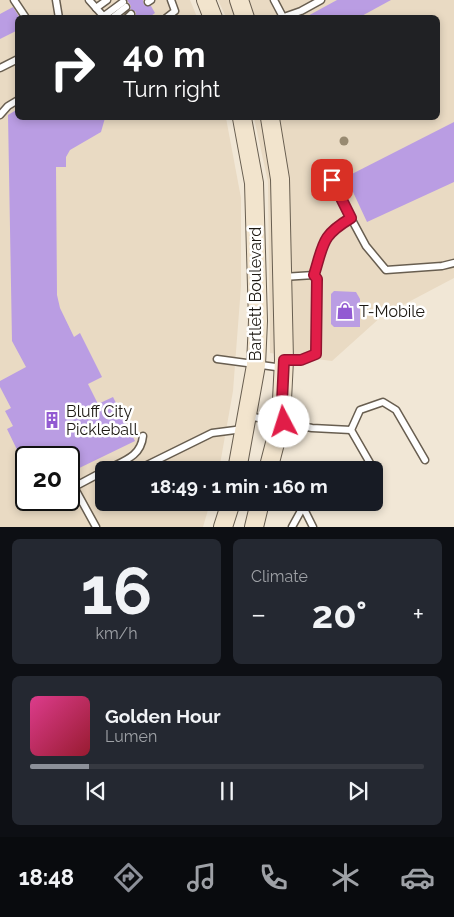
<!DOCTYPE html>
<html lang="en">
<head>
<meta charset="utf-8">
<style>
  :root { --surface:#171b24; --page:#242831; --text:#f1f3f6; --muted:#9ea1a6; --line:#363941; --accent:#8c9099 }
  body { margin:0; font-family:Raleway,sans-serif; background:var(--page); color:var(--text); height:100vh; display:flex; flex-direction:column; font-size:19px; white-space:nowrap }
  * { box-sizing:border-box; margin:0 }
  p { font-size:16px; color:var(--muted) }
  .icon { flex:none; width:28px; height:28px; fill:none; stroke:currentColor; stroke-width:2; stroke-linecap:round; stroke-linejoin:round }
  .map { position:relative; height:527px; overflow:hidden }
  .panel { display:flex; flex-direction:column; gap:12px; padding:12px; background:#0d0f14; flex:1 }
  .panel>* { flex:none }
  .guide { position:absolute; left:15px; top:15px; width:425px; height:105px; border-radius:8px; box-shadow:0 2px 8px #0003; background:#202124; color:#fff; overflow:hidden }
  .speed { position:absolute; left:15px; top:446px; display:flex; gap:10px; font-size:25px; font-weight:700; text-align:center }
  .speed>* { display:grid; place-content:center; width:65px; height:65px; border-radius:50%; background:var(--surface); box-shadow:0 2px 8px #0003; line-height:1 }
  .speed .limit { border:2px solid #111; border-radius:8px; background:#fff; color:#111 }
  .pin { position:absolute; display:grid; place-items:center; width:42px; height:42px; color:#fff; margin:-21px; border-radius:10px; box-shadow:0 2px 8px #0006 }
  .me { position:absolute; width:55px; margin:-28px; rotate:355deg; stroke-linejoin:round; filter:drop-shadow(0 0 4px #0008) }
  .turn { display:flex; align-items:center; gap:18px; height:105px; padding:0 25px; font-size:22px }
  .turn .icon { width:65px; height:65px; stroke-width:2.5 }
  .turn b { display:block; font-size:35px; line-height:42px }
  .big { font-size:38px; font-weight:700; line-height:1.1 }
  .panel .tile { flex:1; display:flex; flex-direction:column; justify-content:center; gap:8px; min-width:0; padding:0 18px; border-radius:8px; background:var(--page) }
  .panel .dial { align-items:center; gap:0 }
  .dial b { font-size:65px; line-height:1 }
  .song { display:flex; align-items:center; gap:15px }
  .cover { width:60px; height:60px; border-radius:8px; background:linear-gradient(135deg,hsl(330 70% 55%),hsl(350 70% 35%)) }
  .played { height:5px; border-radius:2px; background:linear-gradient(90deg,var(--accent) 15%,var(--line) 15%) }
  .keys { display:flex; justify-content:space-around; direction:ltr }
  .heat { display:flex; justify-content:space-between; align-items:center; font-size:28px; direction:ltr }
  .panel .tiles { flex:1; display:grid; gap:12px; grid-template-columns:1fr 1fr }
  .tile:last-child { grid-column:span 2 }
  .trip { position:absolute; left:95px; top:461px; width:288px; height:50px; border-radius:8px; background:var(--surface); box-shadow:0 2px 8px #0003; font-weight:700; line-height:50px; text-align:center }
  .tab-bar { display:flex; height:80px; justify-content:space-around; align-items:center; background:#090b0e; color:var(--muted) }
  .tab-bar .icon { width:35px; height:35px }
  .tab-bar .active { color:var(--accent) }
  .tab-bar b { font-size:22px; color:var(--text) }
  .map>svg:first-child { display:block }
  .built { fill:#e9dac3; fill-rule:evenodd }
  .building { fill:#ba9de3 }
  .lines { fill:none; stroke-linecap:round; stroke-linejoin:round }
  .service-casing { stroke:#685e50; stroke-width:9 }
  .secondary-casing { stroke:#685e50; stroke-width:20 }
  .service { stroke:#fff; stroke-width:6 }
  .secondary { stroke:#f2e4cd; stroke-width:18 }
  .tree { fill:#988a71 }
  .route-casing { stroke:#92132f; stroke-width:12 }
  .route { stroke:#e11d48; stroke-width:9 }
  .labels { text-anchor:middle; stroke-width:5; stroke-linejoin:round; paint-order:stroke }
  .street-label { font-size:16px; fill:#1d1913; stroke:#fff }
  .poi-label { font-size:16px; fill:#1d1913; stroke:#fff; text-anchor:start }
</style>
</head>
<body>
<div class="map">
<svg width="454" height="527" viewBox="0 0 454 527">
  <rect width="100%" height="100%" fill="#f1e7d6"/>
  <g class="built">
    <path d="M0 0H190L197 17 18 18V118H226L241 198V286L233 391 219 470H104V502L210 503 203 527H0ZM26 458H69V500H26Z"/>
    <polygon points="218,0 454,0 454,278 382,316 332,361 270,353 268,182 254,118 438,118 438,18 226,17"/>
  </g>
  <g class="building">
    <polygon points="127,0 143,0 144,5 151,6 155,13 148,18 135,18 136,12 130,9 131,6"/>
    <polygon points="337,0 391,0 358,18 304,18"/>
    <polygon points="13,7 20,18 18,18 18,30 0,39 0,14"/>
    <polygon points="18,109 18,118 105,118 101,132 70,150 66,157 66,167 56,167 57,295 60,308 74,337 80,333 102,377 88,384 98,404 113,397 135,441 69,473 69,458 21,458 7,429 13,426 5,411 11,408 0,387 0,381 26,367 12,341 8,115"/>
    <polygon points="454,122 454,182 367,222 346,177"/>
    <polygon points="334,291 356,292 360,299 360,327 334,327 331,324 331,294"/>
  </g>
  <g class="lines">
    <g class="service-casing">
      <g id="service">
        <polyline points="14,0 26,18"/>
        <polyline points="56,0 59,18"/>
        <polyline points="89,0 105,18"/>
        <polyline points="274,0 283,17"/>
        <polyline points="148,2 151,0"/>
        <polyline points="96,8 107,0"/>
        <polyline points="104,16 123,2"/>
        <polyline points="112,18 126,7"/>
        <polyline points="127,18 131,14"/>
        <polyline points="166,18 175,11 171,0"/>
        <polyline points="281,18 301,11 321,0"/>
        <polyline points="0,68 18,59"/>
        <polyline points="0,115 8,106 18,100"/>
        <polyline points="327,167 338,194 366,246 386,270 442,266 454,263"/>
        <path d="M314 275C324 243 320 236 351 218"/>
        <polyline points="283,277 314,275 317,279 316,353 301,360 286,360"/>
        <polyline points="217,359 283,368"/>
        <polyline points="248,416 312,428 351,430 360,410 383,402 396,410 425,460"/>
        <polyline points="351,430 374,470"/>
        <polyline points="143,467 212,433 243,429"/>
        <path d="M106 470C123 461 141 457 143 436"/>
        <polyline points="374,470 378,477"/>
        <polyline points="303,507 313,527"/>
        <polyline points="96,527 74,487 104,471"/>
        <polyline points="292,527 303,507 294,502"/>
      </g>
    </g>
    <g class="secondary-casing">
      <g id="secondary">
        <polyline points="206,0 213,18"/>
        <polyline points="239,0 245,18"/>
        <polyline points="237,470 256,365 258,321 254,183 242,118"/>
        <polyline points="268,470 281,420 284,360 280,179 270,118"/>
        <polyline points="223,527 231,502"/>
        <polyline points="254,527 260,502"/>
      </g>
    </g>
    <use href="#service" class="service"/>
    <use href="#secondary" class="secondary"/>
  </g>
  <circle class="tree" cx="344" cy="141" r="4.5"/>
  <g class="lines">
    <g class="route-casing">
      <path id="route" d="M284 422H281L284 360H301L316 354 317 279 314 275C324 243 321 236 351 218L332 180"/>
    </g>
    <use href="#route" class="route"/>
  </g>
  <defs>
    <g id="shop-bare" transform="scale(1.35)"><path d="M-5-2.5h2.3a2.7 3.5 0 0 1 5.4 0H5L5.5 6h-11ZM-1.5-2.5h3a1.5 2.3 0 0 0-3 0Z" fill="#925ad2" stroke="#fff" stroke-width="2.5" paint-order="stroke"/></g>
    <g id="building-bare" transform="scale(1.35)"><path d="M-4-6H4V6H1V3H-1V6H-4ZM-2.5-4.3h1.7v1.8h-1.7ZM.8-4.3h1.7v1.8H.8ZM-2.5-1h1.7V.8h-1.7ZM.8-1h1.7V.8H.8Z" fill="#925ad2" stroke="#fff" stroke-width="2.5" paint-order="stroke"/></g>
  </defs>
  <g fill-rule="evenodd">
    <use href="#shop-bare" x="345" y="311"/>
    <use href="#building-bare" x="52" y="420"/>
  </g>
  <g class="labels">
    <g class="street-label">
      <text transform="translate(255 294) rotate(-90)" y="6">Bartlett Boulevard</text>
    </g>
    <g class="poi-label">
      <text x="359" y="317">T-Mobile</text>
      <text x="66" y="417">Bluff City<tspan x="66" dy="18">Pickleball</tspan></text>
    </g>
  </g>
</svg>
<div class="speed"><div class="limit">20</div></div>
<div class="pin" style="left:332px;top:180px;background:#d93025"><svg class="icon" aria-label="arrive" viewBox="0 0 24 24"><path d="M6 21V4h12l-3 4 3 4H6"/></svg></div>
<svg class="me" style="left:284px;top:422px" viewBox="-20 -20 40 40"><circle r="19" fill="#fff"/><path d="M0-13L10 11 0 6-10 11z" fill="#e11d48"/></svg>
<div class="trip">18:49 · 1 min · 160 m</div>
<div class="guide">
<div class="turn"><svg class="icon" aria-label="right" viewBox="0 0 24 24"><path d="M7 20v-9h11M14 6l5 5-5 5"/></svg><div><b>40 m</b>Turn right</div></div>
</div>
</div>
<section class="panel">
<div class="tiles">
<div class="tile dial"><b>16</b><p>km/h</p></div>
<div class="tile"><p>Climate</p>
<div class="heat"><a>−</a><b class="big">20°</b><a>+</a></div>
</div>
<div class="tile">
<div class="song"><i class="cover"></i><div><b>Golden Hour</b><p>Lumen</p></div></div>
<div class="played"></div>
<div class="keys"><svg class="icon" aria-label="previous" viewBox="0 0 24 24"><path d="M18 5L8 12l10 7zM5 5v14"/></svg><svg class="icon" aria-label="pause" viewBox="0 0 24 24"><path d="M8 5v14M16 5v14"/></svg><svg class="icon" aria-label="next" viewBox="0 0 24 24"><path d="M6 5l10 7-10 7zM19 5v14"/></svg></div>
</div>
</div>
</section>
<nav class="tab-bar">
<b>18:48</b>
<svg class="icon active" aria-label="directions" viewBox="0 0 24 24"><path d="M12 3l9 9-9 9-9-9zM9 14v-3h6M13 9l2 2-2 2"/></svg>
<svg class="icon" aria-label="music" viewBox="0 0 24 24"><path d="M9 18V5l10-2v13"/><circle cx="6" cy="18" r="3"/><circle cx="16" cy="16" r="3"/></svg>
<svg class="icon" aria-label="phone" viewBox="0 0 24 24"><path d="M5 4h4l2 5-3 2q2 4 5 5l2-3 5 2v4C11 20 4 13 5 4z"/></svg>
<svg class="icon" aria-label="climate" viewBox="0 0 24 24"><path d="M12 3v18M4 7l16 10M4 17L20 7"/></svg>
<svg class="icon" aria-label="car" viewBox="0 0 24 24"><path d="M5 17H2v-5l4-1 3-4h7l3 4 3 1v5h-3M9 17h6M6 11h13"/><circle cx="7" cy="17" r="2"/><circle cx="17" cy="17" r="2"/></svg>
</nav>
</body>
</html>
